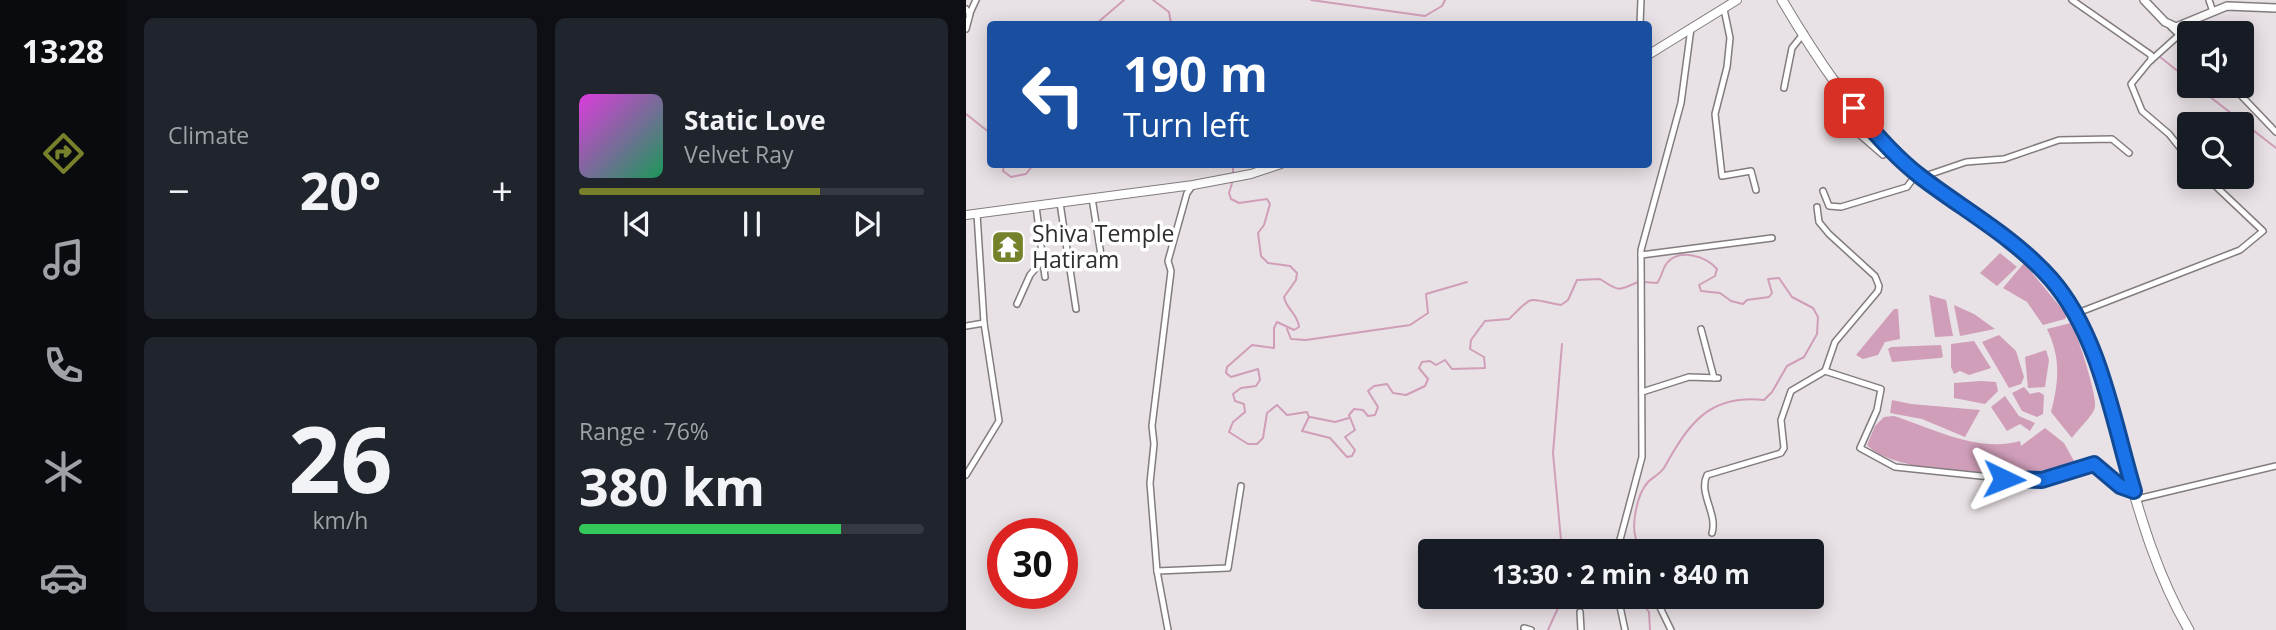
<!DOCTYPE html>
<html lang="en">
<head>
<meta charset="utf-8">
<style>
  :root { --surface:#171b24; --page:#20242c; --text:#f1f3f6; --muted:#9ea1a6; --line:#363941; --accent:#77802b }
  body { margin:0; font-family:"Open Sans",sans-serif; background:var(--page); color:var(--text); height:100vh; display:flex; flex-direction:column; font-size:26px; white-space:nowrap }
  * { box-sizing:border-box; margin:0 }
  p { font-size:23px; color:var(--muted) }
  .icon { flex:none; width:38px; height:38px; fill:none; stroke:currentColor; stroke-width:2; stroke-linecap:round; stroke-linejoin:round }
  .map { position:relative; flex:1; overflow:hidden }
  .details { display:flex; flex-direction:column; gap:18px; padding:18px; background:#0d0f14; width:840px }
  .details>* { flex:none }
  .banner { position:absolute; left:21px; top:21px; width:665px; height:147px; border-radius:7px; box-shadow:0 4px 18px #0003; background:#1a4fa0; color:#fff; overflow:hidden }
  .controls { position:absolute; left:1211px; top:21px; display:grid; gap:14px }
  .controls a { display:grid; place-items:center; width:77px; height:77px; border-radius:7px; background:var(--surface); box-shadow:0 4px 18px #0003; font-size:35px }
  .speed { position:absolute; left:21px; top:518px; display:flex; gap:14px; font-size:35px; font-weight:700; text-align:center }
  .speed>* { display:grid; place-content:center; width:91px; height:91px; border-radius:50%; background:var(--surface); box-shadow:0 4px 18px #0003; line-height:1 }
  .speed .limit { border:10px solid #d22; background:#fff; color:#111 }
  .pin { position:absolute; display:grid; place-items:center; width:60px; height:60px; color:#fff; margin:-30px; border-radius:14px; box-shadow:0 4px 10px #0006 }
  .me { position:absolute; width:77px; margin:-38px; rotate:92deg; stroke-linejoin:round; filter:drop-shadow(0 0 5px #0008) }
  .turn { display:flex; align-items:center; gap:24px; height:147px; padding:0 21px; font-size:32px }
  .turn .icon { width:91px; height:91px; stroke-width:2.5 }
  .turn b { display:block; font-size:49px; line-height:60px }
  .big { font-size:52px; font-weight:700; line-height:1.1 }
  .details .tile { flex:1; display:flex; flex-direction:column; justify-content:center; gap:10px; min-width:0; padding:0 24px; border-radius:10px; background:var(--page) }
  .details .dial { align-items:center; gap:0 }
  .dial b { font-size:91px; line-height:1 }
  .song { display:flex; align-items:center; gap:21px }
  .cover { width:84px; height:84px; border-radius:10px; background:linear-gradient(135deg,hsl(300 70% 55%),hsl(150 70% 35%)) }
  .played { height:7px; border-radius:4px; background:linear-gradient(90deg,var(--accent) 70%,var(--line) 70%) }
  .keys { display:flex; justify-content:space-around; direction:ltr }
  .heat { display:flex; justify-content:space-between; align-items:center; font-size:38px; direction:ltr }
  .charge { height:10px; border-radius:5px; background:linear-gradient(90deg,#34c759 76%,var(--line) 0) }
  .details .tiles { flex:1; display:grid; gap:18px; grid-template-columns:repeat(2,1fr) }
  .trip { position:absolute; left:452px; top:539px; width:406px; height:70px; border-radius:7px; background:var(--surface); box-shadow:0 4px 18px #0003; font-weight:700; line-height:70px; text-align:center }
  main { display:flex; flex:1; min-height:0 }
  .tabs { display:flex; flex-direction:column; width:126px; justify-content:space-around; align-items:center; background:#090b0e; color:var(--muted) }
  .tabs .icon { width:49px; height:49px }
  .tabs .selected { color:var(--accent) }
  .tabs b { font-size:32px; color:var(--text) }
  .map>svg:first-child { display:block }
  .water { fill:#d09eb9 }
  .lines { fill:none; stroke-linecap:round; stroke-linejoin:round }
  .stream { stroke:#d09eb9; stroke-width:2 }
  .minor-casing { stroke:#827c7f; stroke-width:8 }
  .tertiary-casing { stroke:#827c7f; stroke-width:10 }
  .secondary-casing { stroke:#827c7f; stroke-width:10 }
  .primary-casing { stroke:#827c7f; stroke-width:11 }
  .minor { stroke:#fff; stroke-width:5 }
  .tertiary { stroke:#fff; stroke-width:7 }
  .secondary { stroke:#fff; stroke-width:8 }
  .primary { stroke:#fff; stroke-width:9 }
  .route-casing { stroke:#114b97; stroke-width:18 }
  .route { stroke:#1a73e8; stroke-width:12 }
  .labels { text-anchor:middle; stroke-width:7; stroke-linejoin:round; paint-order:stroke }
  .poi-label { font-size:23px; fill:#302d2e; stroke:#fff; text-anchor:start }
</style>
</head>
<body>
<main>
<nav class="tabs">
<b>13:28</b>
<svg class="icon selected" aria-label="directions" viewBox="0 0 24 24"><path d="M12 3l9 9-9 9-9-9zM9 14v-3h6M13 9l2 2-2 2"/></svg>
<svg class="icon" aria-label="music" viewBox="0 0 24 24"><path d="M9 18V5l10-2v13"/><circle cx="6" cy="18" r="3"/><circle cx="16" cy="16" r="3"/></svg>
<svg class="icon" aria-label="phone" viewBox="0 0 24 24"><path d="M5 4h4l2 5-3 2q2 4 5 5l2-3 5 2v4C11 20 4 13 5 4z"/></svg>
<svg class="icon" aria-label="climate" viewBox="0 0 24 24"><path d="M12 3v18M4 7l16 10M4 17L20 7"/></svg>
<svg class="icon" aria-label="car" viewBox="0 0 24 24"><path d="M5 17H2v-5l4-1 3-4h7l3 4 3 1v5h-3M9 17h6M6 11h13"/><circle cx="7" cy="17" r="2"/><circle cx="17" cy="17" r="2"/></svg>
</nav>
<section class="details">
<div class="tiles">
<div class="tile"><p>Climate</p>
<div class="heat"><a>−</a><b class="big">20°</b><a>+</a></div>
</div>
<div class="tile">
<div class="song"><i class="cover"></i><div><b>Static Love</b><p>Velvet Ray</p></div></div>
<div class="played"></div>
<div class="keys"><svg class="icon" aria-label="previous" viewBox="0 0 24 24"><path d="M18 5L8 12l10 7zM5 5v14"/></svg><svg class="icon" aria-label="pause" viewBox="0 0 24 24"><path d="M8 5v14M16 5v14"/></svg><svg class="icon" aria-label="next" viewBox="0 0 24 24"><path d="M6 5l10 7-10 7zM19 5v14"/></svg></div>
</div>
<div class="tile dial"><b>26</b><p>km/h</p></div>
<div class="tile"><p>Range · 76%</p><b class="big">380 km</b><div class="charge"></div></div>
</div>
</section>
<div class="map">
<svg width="1310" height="630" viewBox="0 0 1310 630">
  <rect width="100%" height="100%" fill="#e8e1e5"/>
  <g class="water">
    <polygon points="1034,253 1051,267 1031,286 1014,273"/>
    <polygon points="1058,263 1101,315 1099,319 1077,325 1061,302 1037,288"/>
    <polygon points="963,295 980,300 987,336 969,337"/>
    <polygon points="988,305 1008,314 1029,329 994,336"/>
    <polygon points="928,309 932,309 934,339 919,342 912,355 897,359 890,355"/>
    <path d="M1105 323C1111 332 1132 398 1129 407 1127 416 1112 429 1106 438L1085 412C1093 382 1095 358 1081 329Z"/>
    <polygon points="1033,335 1050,351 1058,377 1055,384 1043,388 1016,342"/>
    <polygon points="1008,341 1025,368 1003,375 994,371 988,374 985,367 985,344"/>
    <polygon points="975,345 977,357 974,358 926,362 922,349 925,347"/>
    <polygon points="1080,350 1083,360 1079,387 1062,388 1059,357"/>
    <polygon points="1015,381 1030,382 1032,391 1019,404 988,398 988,383"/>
    <polygon points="1058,387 1064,394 1073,392 1078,395 1077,414 1071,417 1056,411 1046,393"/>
    <polygon points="1039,396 1053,416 1069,423 1064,431 1054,424 1041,431 1025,407"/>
    <polygon points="926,400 945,404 1014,410 999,437 956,419 924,413"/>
    <path d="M928 416C968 429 1012 453 1054 441L1055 446 1079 428 1098 443 1108 461 1070 474H1057L1056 478C1020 474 923 471 901 445L909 426 918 417Z"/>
  </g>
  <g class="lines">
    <g class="stream">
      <polyline points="187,0 203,12 205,24"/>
      <polyline points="345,0 459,16 476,6 479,0"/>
      <polyline points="1111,0 1189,54"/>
      <polyline points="130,24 158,0"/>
      <polyline points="1194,57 1223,80"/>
      <polyline points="1230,86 1310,148"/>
      <polyline points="0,114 24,133"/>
      <polyline points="38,164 37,171 45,177 60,174 68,164"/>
      <polyline points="267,175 267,164"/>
      <path d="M267 180 263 193 265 199 273 203 301 199 304 204 298 225 292 233 295 256 302 263 324 266 331 273 330 280 318 297C320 309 332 314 333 327L328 330 311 322 308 328V348L286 345 261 367 260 373 265 377 292 369 294 380 290 386 275 388 267 394 269 401 278 404 279 412 267 422 263 432 282 444H291L297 438 301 413 311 405 321 415 341 412 343 417 336 431 364 438 381 457 386 456 389 450 379 437 389 430 383 415 388 409 397 410 402 416 409 415 412 407 402 391 408 386 421 384 427 393 440 395 459 386 462 379 453 368 456 362 464 361 470 365 479 360 486 369 519 368 518 357 504 349 505 340 519 321 543 319C570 293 559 299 595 305L602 300 611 280 634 279C653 291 650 292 672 282"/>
      <polyline points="321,329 325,339 340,340 444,325 462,313 460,294 501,282"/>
      <polyline points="596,344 587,453 596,551"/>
      <polyline points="344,417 369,422 383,418"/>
      <path d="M663 551 670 539C665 524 671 494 682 482 687 477 694 474 698 468 722 425 742 394 798 400L806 392 821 366 838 357 851 334 852 317 847 308 826 297 813 278 802 279 806 293 803 297 781 300 777 304 765 301 754 293 735 291 733 285 749 276 751 269C740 256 713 248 701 263 696 269 696 277 691 283L678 282"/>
      <polyline points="671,597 683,612 684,630"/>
      <polyline points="582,630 597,597"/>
    </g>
    <g class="minor-casing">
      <g id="minor">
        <polyline points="1106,0 1185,55 1185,60"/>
        <polyline points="1243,0 1247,12"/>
        <polyline points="0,9 4,14 0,29"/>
        <polyline points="758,9 764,38 761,67 749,114 756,176 785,171 790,190"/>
        <polyline points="3,15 10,0"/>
        <polyline points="674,24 675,0"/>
        <polyline points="1205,27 1223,44"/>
        <polyline points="1213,35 1183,62 1165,84 1176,111 1203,134 1223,159"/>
        <polyline points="870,80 863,91 865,97 887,129 917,155 924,149"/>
        <polyline points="1266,86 1310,132"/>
        <polyline points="818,88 826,48 838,33"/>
        <polyline points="956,177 1000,162 1038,159 1093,140 1146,139 1163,153"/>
        <polyline points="857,191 863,206 875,207 941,187 951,173"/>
        <polyline points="126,198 135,255"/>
        <polyline points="94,203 110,309"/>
        <polyline points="70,206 79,277"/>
        <polyline points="11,214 18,323"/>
        <polyline points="675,255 806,238"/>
        <polyline points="51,304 64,275 76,261"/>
        <polyline points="1109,314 1274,250 1297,231 1240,177"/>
        <polyline points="0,326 18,323 33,421 0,475"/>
        <polyline points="735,329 748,378"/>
        <polyline points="859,371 915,389 911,410 894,448 929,467 1053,480 1092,478 1119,465 1128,464 1154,486 1168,491"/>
        <polyline points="676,392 723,377 752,378"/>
        <polyline points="1171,499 1310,466"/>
        <path d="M746 533C752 514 732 493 741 475L815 453 818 448 815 420 825 391 859 371 869 342 912 291 913 286 909 276 863 234 853 222 851 207"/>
        <polyline points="651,551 676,457 675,250 715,103 725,28"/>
        <polyline points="191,571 184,483 188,444 186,426 205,271 202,261 221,193 227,185"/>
        <polyline points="652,597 659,630"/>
        <polyline points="689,597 705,630"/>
        <polyline points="614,612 615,630"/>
        <polyline points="558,628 565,630"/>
        <polyline points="202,630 191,571 262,568 275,486"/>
      </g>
    </g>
    <g class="tertiary-casing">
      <polyline id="tertiary" points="1178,0 1199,22 1210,27 1261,6 1310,8"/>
    </g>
    <g class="secondary-casing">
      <g id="secondary">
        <polyline points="682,55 771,0"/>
        <polyline points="0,215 227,185 285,174 315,164"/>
      </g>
    </g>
    <g class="primary-casing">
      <path id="primary" d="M816 0C846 51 893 123 937 162 991 210 1060 240 1102 302 1125 337 1135 381 1147 421 1168 492 1185 566 1223 630"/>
    </g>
    <use href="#minor" class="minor"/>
    <use href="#tertiary" class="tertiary"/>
    <use href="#secondary" class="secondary"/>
    <use href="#primary" class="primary"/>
  </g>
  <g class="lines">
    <g class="route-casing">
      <path id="route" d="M888 108C908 133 929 157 955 177 998 210 1048 237 1085 279 1134 335 1147 421 1168 491L1154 486 1128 464 1076 480 1038 479"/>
    </g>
    <use href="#route" class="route"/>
  </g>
  <defs>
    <g id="temple-square" transform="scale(1.75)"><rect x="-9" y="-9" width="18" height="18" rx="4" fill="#77802b" stroke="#fff"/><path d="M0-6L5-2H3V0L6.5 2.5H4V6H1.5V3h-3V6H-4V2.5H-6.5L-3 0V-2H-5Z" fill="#fff"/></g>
  </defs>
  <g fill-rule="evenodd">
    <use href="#temple-square" x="42" y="247"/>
  </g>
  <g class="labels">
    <g class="poi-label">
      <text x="66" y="242">Shiva Temple<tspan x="66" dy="26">Hatiram</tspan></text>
    </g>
  </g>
</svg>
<div class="controls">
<a><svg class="icon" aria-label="sound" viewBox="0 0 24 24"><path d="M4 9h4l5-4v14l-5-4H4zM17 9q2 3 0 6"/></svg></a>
<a><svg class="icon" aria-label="search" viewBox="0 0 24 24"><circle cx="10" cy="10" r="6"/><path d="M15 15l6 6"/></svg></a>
</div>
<div class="speed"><div class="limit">30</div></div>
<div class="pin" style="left:888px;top:108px;background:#d93025"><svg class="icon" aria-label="arrive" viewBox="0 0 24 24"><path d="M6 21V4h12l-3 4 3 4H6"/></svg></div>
<svg class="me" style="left:1038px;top:479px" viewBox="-20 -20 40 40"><path d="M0-17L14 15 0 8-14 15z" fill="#1a73e8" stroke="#fff" stroke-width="4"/></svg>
<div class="trip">13:30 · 2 min · 840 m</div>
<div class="banner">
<div class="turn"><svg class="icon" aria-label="left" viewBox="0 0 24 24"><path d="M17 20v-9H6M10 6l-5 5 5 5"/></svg><div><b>190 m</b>Turn left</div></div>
</div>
</div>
</main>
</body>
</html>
